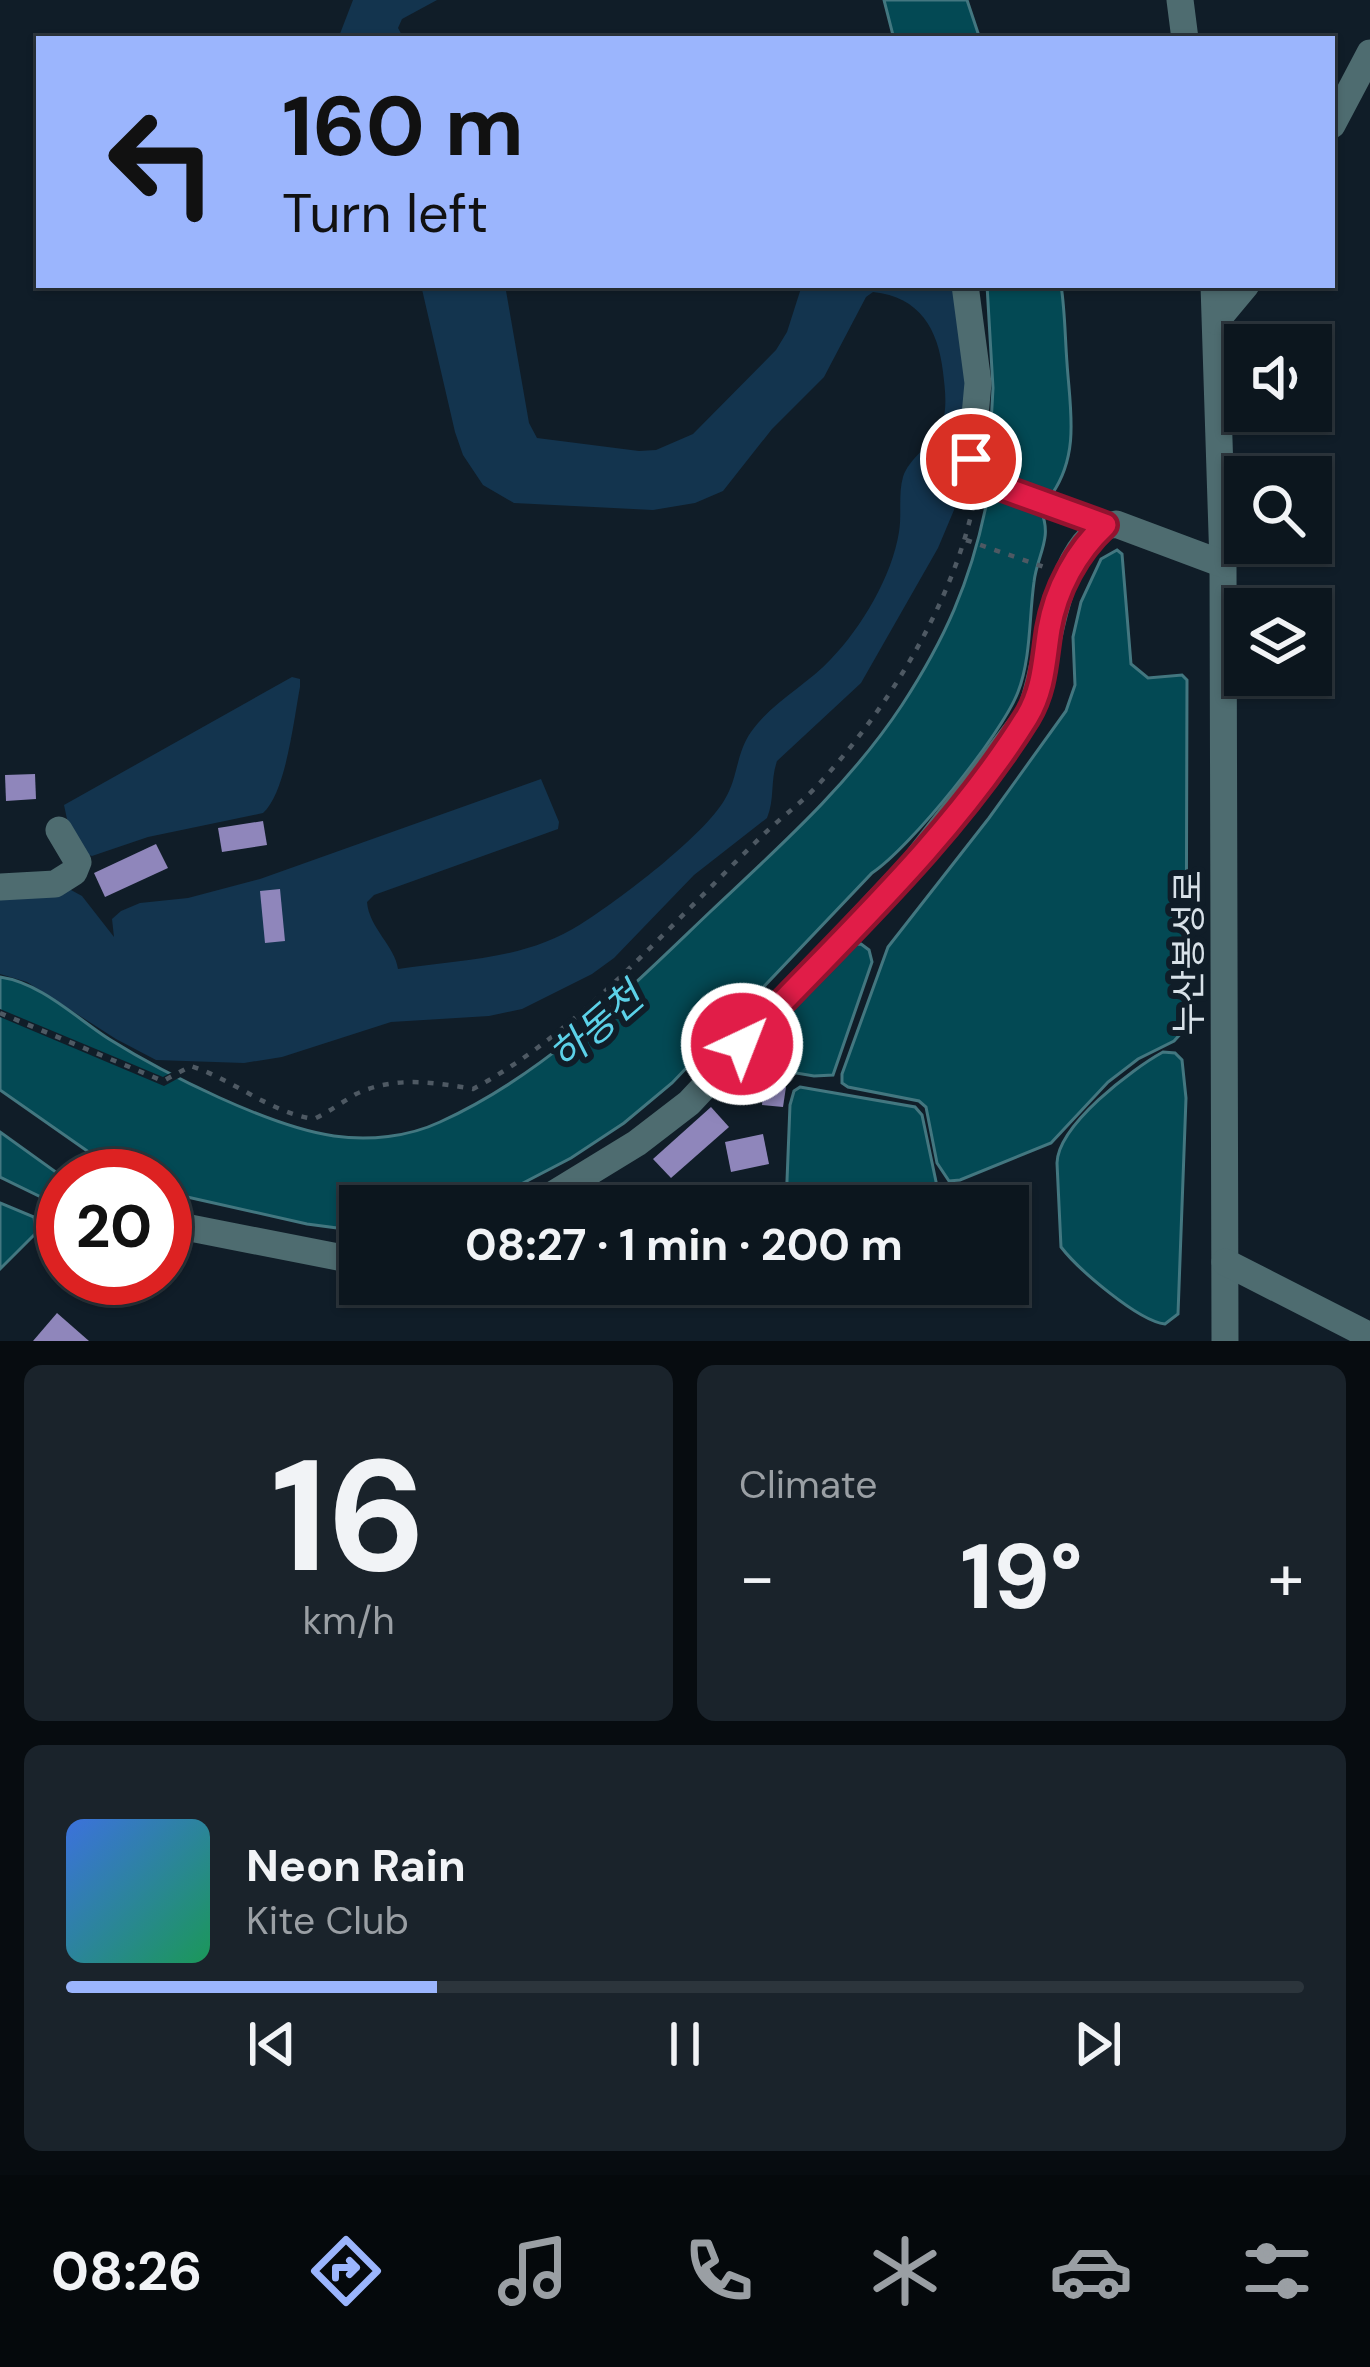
<!DOCTYPE html>
<html lang="en">
<head>
<meta charset="utf-8">
<style>
  :root { --surface:#0c161e; --page:#1a232b; --text:#f1f3f6; --muted:#9a9fa4; --line:#2c353c; --accent:#9bb5fd }
  body { margin:0; font-family:"DM Sans","Noto Sans KR",sans-serif; background:var(--page); color:var(--text); height:100vh; display:flex; flex-direction:column; font-size:45px; white-space:nowrap }
  * { box-sizing:border-box; margin:0 }
  p { font-size:39px; color:var(--muted) }
  .icon { flex:none; width:66px; height:66px; fill:none; stroke:currentColor; stroke-width:2; stroke-linecap:round; stroke-linejoin:round }
  .map { position:relative; height:1341px; overflow:hidden }
  .side { display:flex; flex-direction:column; gap:24px; padding:24px; background:#070c10; flex:1 }
  .side>* { flex:none }
  .hud { position:absolute; left:36px; top:36px; width:1299px; height:252px; border-radius:0px; box-shadow:0 3px 9px #0004,0 0 0 3px var(--line); background:#9bb5fd; color:#111; overflow:hidden }
  .buttons { position:absolute; left:1224px; top:324px; display:grid; gap:24px }
  .buttons a { display:grid; place-items:center; width:108px; height:108px; border-radius:0px; background:var(--surface); box-shadow:0 3px 9px #0004,0 0 0 3px var(--line); font-size:60px }
  .speed { position:absolute; left:36px; top:1149px; display:flex; gap:24px; font-size:60px; font-weight:700; text-align:center }
  .speed>* { display:grid; place-content:center; width:156px; height:156px; border-radius:50%; background:var(--surface); box-shadow:0 3px 9px #0004,0 0 0 3px var(--line); line-height:1 }
  .speed .limit { border:18px solid #d22; background:#fff; color:#111 }
  .pin { position:absolute; display:grid; place-items:center; width:102px; height:102px; color:#fff; margin:-51px; border:6px solid #fff; border-radius:50%; box-shadow:0 3px 12px #0007 }
  .me { position:absolute; width:132px; margin:-66px; rotate:43deg; stroke-linejoin:round; filter:drop-shadow(0 0 9px #0008) }
  .turn { display:flex; align-items:center; gap:42px; height:252px; padding:0 48px; font-size:54px }
  .turn .icon { width:156px; height:156px; stroke-width:2.5 }
  .turn b { display:block; font-size:84px; line-height:102px }
  .big { font-size:90px; font-weight:700; line-height:1.1 }
  .side .tile { flex:1; display:flex; flex-direction:column; justify-content:center; gap:18px; min-width:0; padding:0 42px; border-radius:18px; background:var(--page) }
  .side .dial { align-items:center; gap:0 }
  .dial b { font-size:156px; line-height:1 }
  .song { display:flex; align-items:center; gap:36px }
  .cover { width:144px; height:144px; border-radius:18px; background:linear-gradient(135deg,hsl(220 70% 55%),hsl(150 70% 35%)) }
  .played { height:12px; border-radius:6px; background:linear-gradient(90deg,var(--accent) 30%,var(--line) 30%) }
  .keys { display:flex; justify-content:space-around; direction:ltr }
  .heat { display:flex; justify-content:space-between; align-items:center; font-size:66px; direction:ltr }
  .side .tiles { flex:1; display:grid; gap:24px; grid-template-columns:1fr 1fr }
  .tile:last-child { grid-column:span 2 }
  .trip { position:absolute; left:339px; top:1185px; width:690px; height:120px; border-radius:0px; background:var(--surface); box-shadow:0 3px 9px #0004,0 0 0 3px var(--line); font-weight:700; line-height:120px; text-align:center }
  .menu { display:flex; height:192px; justify-content:space-around; align-items:center; background:#05090c; color:var(--muted) }
  .menu .icon { width:84px; height:84px }
  .menu .on { color:var(--accent) }
  .menu b { font-size:54px; color:var(--text) }
  .map>svg:first-child { display:block }
  .green { fill:#13344e }
  .water { fill:#034954; stroke:#437780; stroke-width:3 }
  .pier { fill:#101d28 }
  .building { fill:#8f86bb }
  .lines { fill:none; stroke-linecap:round; stroke-linejoin:round }
  .path { stroke:#4e5963; stroke-width:4.5; stroke-dasharray:6 9; stroke-linecap:butt }
  .minor { stroke:#4e6c70; stroke-width:27 }
  .route-casing { stroke:#92132f; stroke-width:30 }
  .route { stroke:#e11d48; stroke-width:21 }
  .labels { text-anchor:middle; stroke-width:12; stroke-linejoin:round; paint-order:stroke }
  .street-label { font-size:36px; fill:#d8e1e8; stroke:#101d28 }
  .water-label { font-size:39px; font-style:italic; fill:#5cd1e8; stroke:#101d28 }
</style>
</head>
<body>
<div class="map">
<svg width="1370" height="1341" viewBox="0 0 1370 1341">
  <rect width="100%" height="100%" fill="#101d28"/>
  <g class="green">
    <polygon points="353,0 437,0 402,19 398,28 404,39 338,39"/>
    <path d="M421 285H505L529 423 537 438 639 451 656 450 693 434 776 350 787 332 802 285H956L971 407 954 510 938 548 861 683 777 761C770 781 775 799 767 818L694 875 614 958 592 974 522 1009 489 1016 391 1022 282 1057 244 1063 156 1060 116 1039 27 982 0 974V896L71 890 82 896 114 937 112 919 121 911 140 903 188 898 260 879 541 779 559 822 558 829 374 895 367 902C369 928 395 946 398 969 462 959 525 960 581 924 618 901 705 835 725 799 738 778 736 753 751 732 772 702 807 685 831 659 862 627 892 576 899 532 902 514 898 494 903 477 909 458 932 445 941 426 948 410 945 389 943 372 938 329 920 297 873 292L866 297 824 377 772 429 723 491 695 503 653 510 514 503 483 485 463 455 455 432Z"/>
    <path d="M292 677 300 679V687C294 718 286 793 263 813L148 837 92 856 86 854 67 819 64 805Z"/>
  </g>
  <g class="water">
    <polygon points="884,0 967,0 980,39 894,39"/>
    <path d="M987 285H1061C1065 311 1065 337 1067 363 1070 409 1080 453 1052 494L1004 476 989 461 993 388Z"/>
    <path d="M999 499 1041 511C1053 538 1037 555 1034 582 1029 618 1031 658 1018 692 1002 734 910 848 872 873L672 1083 624 1123 571 1158 479 1206H360V1231L307 1224 165 1192V1176H123L0 1090V977C41 983 75 1017 109 1039 165 1074 270 1127 334 1136 369 1141 408 1137 440 1122 546 1074 628 990 711 911 779 847 850 784 902 705 945 639 970 583 986 506Z"/>
    <polygon points="1117,550 1122,554 1131,664 1148,678 1182,675 1187,680 1186,1028 1174,1041 1138,1059 1108,1082 1051,1143 960,1180 949,1181 937,1163 926,1107 919,1101 848,1087 842,1083 842,1074 888,947 989,818 1066,711 1075,685 1073,637 1081,602 1101,559"/>
    <polygon points="861,944 869,950 872,962 833,1075 814,1076 755,1066 751,1059 754,1051 852,945"/>
    <path d="M1163 1052 1175 1053 1182 1060 1186 1098 1178 1314 1165 1324C1138 1321 1078 1269 1061 1247L1057 1163C1058 1125 1132 1069 1163 1052Z"/>
    <polygon points="800,1087 915,1107 922,1115 938,1191 937,1206 786,1206 790,1105 794,1091"/>
    <polygon points="0,1132 60,1175 63,1191 58,1198 41,1197 0,1177"/>
    <polygon points="0,1203 34,1217 36,1233 0,1269"/>
  </g>
  <polygon class="pier" points="0,1009 163,1077 178,1069 188,1073 164,1086 0,1017"/>
  <g class="building">
    <polygon points="35,774 36,799 6,801 5,775"/>
    <polygon points="263,821 267,845 222,852 218,828"/>
    <polygon points="156,844 168,868 105,897 94,873"/>
    <polygon points="280,889 285,941 265,943 260,891"/>
    <polygon points="764,1085 786,1087 783,1107 762,1105"/>
    <polygon points="711,1107 729,1127 671,1178 653,1159"/>
    <polygon points="763,1134 769,1164 731,1172 725,1142"/>
    <polygon points="949,1284 1002,1284 999,1297"/>
    <polygon points="57,1313 89,1341 33,1341"/>
  </g>
  <g class="lines">
    <g class="path">
      <polyline points="966,540 1044,567"/>
      <path d="M0 1013 163 1081 191 1066C234 1080 269 1112 314 1119 329 1112 342 1102 356 1094 394 1076 434 1082 473 1089 559 1043 629 969 697 901 718 880 740 857 762 836 779 819 799 805 816 787 886 712 953 604 974 502"/>
    </g>
    <g class="minor">
      <polyline points="1180,0 1185,39"/>
      <polyline points="1332,125 1370,53"/>
      <polyline points="965,285 978,383 971,459 978,479 1105,525"/>
      <polyline points="1214,285 1223,564 1225,1341"/>
      <polyline points="1216,321 1246,285"/>
      <polyline points="0,887 55,884 74,872 78,862 59,830"/>
      <path d="M534 1206 637 1143 689 1103 913 864 1029 714C1050 667 1053 533 1116 524L1223 564"/>
      <polyline points="165,1223 338,1257 360,1256"/>
      <polyline points="1225,1262 1370,1336"/>
      <polyline points="119,1286 122,1278"/>
    </g>
  </g>
  <g class="lines">
    <g class="route-casing">
      <path id="route" d="M742 1044C840 940 951 839 1027 717 1044 689 1044 660 1049 629 1056 589 1076 552 1105 525L978 479 971 459"/>
    </g>
    <use href="#route" class="route"/>
  </g>
  <g class="labels">
    <g class="street-label">
      <text transform="translate(1188 953) rotate(-90)" y="13">누산봉성로</text>
    </g>
    <g class="water-label">
      <text transform="translate(596 1026) rotate(-41)" y="14">하동천</text>
    </g>
  </g>
</svg>
<div class="buttons">
<a><svg class="icon" aria-label="sound" viewBox="0 0 24 24"><path d="M4 9h4l5-4v14l-5-4H4zM17 9q2 3 0 6"/></svg></a>
<a><svg class="icon" aria-label="search" viewBox="0 0 24 24"><circle cx="10" cy="10" r="6"/><path d="M15 15l6 6"/></svg></a>
<a><svg class="icon" aria-label="layers" viewBox="0 0 24 24"><path d="M12 4l9 5-9 5-9-5zM3 14l9 5 9-5"/></svg></a>
</div>
<div class="speed"><div class="limit">20</div></div>
<div class="pin" style="left:971px;top:459px;background:#d93025"><svg class="icon" aria-label="arrive" viewBox="0 0 24 24"><path d="M6 21V4h12l-3 4 3 4H6"/></svg></div>
<svg class="me" style="left:742px;top:1044px" viewBox="-20 -20 40 40"><circle r="17" fill="#e11d48" stroke="#fff" stroke-width="3"/><path d="M0-11L8 9 0 5-8 9z" fill="#fff"/></svg>
<div class="trip">08:27 · 1 min · 200 m</div>
<div class="hud">
<div class="turn"><svg class="icon" aria-label="left" viewBox="0 0 24 24"><path d="M17 20v-9H6M10 6l-5 5 5 5"/></svg><div><b>160 m</b>Turn left</div></div>
</div>
</div>
<section class="side">
<div class="tiles">
<div class="tile dial"><b>16</b><p>km/h</p></div>
<div class="tile"><p>Climate</p>
<div class="heat"><a>−</a><b class="big">19°</b><a>+</a></div>
</div>
<div class="tile">
<div class="song"><i class="cover"></i><div><b>Neon Rain</b><p>Kite Club</p></div></div>
<div class="played"></div>
<div class="keys"><svg class="icon" aria-label="previous" viewBox="0 0 24 24"><path d="M18 5L8 12l10 7zM5 5v14"/></svg><svg class="icon" aria-label="pause" viewBox="0 0 24 24"><path d="M8 5v14M16 5v14"/></svg><svg class="icon" aria-label="next" viewBox="0 0 24 24"><path d="M6 5l10 7-10 7zM19 5v14"/></svg></div>
</div>
</div>
</section>
<nav class="menu">
<b>08:26</b>
<svg class="icon on" aria-label="directions" viewBox="0 0 24 24"><path d="M12 3l9 9-9 9-9-9zM9 14v-3h6M13 9l2 2-2 2"/></svg>
<svg class="icon" aria-label="music" viewBox="0 0 24 24"><path d="M9 18V5l10-2v13"/><circle cx="6" cy="18" r="3"/><circle cx="16" cy="16" r="3"/></svg>
<svg class="icon" aria-label="phone" viewBox="0 0 24 24"><path d="M5 4h4l2 5-3 2q2 4 5 5l2-3 5 2v4C11 20 4 13 5 4z"/></svg>
<svg class="icon" aria-label="climate" viewBox="0 0 24 24"><path d="M12 3v18M4 7l16 10M4 17L20 7"/></svg>
<svg class="icon" aria-label="car" viewBox="0 0 24 24"><path d="M5 17H2v-5l4-1 3-4h7l3 4 3 1v5h-3M9 17h6M6 11h13"/><circle cx="7" cy="17" r="2"/><circle cx="17" cy="17" r="2"/></svg>
<svg class="icon" aria-label="filters" viewBox="0 0 24 24"><path d="M4 7h16M4 17h16"/><circle cx="9" cy="7" r="2"/><circle cx="15" cy="17" r="2"/></svg>
</nav>
</body>
</html>
